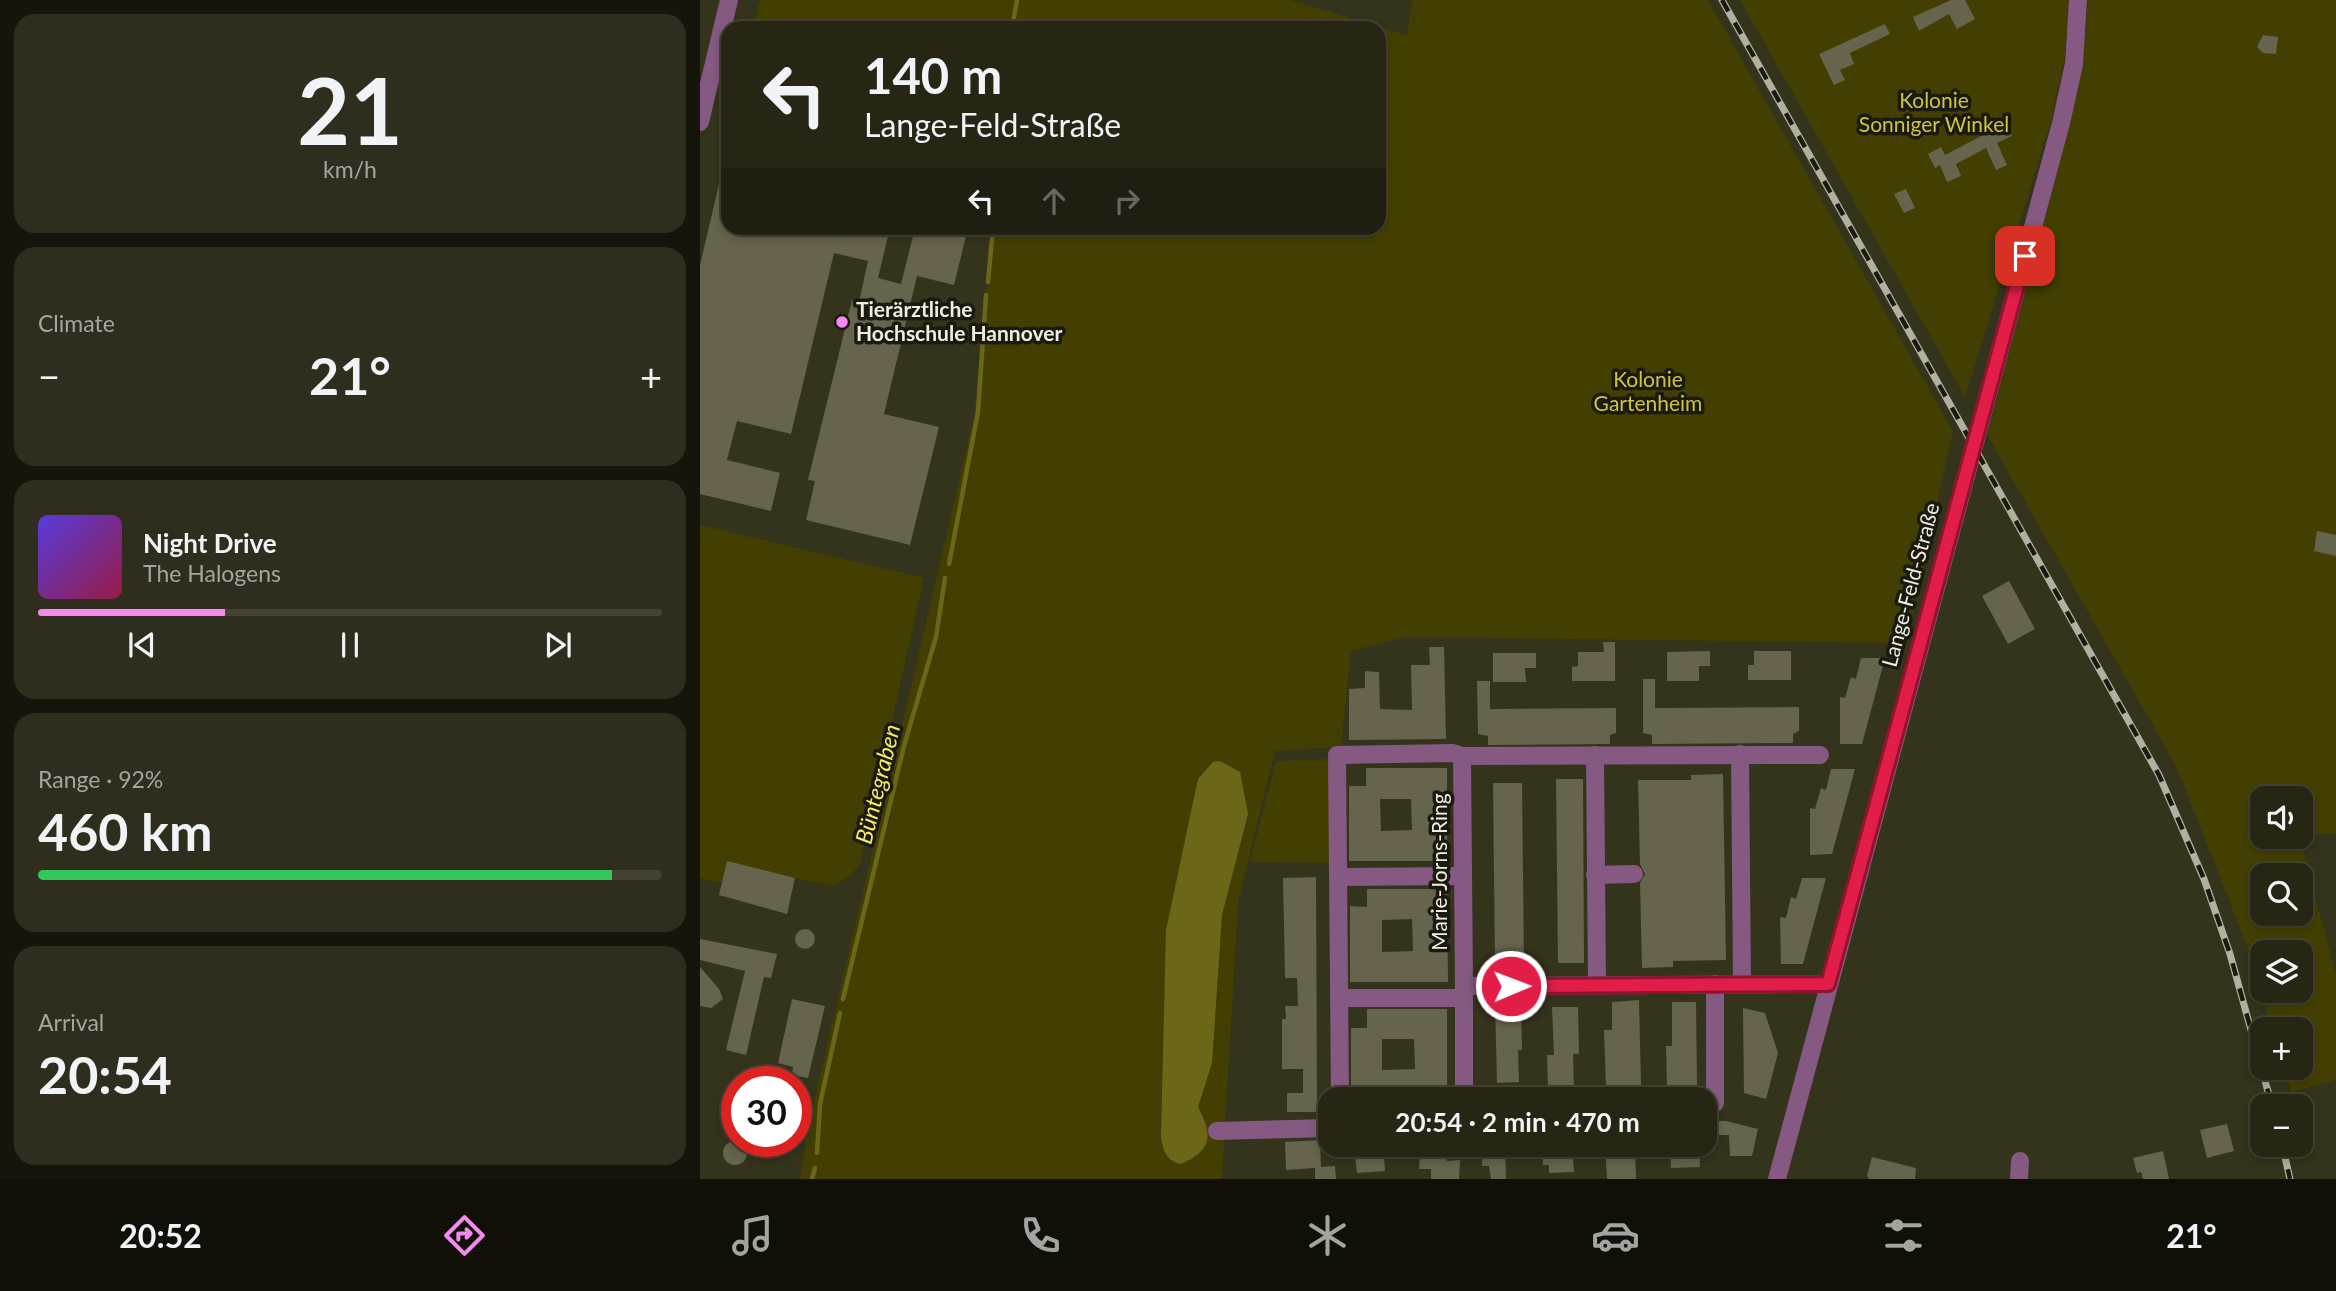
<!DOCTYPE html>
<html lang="en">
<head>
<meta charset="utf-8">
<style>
  :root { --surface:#272615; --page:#2f2e1e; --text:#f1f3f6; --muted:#a4a5a0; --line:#434334; --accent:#f589ef }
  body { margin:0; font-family:Lato,sans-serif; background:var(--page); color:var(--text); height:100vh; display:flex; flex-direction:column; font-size:26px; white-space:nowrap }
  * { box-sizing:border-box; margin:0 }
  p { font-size:23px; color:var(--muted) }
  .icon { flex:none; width:38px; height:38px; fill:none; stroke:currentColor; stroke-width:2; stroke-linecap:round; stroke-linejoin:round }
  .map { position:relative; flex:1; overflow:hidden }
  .sheet { display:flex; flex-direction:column; gap:14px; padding:14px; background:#15150c; width:700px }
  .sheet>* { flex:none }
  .hud { position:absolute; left:21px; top:21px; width:665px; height:214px; border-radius:21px; box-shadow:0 4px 10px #0003,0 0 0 2px var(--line); background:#272615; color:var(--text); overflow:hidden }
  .buttons { position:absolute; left:1550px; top:786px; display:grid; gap:14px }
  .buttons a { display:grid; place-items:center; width:63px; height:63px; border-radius:14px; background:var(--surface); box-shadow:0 4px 10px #0003,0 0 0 2px var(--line); font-size:35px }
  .speed { position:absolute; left:21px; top:1066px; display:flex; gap:14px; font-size:35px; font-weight:700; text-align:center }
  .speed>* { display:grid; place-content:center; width:91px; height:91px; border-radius:50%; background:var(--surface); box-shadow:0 4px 10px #0003,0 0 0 2px var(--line); line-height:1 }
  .speed .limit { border:10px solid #d22; background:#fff; color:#111 }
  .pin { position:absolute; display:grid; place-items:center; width:60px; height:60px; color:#fff; margin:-30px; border-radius:14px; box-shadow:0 4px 10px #0006 }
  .me { position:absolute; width:77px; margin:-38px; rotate:89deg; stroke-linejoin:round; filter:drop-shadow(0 0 5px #0008) }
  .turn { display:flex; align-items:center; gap:24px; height:147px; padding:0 28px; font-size:32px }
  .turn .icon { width:91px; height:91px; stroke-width:2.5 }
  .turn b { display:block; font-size:49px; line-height:60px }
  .lanes { display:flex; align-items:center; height:66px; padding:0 28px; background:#0003; justify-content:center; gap:35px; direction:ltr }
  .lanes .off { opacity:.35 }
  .big { font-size:52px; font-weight:700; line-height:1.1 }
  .sheet .tile { flex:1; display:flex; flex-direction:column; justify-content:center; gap:10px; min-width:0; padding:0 24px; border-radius:21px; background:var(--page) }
  .sheet .dial { align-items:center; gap:0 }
  .dial b { font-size:91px; line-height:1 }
  .song { display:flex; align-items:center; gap:21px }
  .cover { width:84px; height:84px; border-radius:10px; background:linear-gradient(135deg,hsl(250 70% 55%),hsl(340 70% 35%)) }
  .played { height:7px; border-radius:4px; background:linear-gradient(90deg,var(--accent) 30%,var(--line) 30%) }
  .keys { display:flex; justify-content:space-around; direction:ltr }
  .heat { display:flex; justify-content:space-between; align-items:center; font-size:38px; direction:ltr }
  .charge { height:10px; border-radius:5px; background:linear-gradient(90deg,#34c759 92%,var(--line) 0) }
  .trip { position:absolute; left:618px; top:1087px; width:399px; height:70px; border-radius:21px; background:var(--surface); box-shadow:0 4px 10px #0003,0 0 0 2px var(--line); font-weight:700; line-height:70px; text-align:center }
  .tab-bar { display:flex; height:112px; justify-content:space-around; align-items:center; background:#100f08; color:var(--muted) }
  .tab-bar .icon { width:49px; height:49px }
  .tab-bar .on { color:var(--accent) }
  .tab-bar b { font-size:32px; color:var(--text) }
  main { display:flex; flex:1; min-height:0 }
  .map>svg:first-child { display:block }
  .green { fill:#433f02; fill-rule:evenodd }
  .water { fill:#6c6718 }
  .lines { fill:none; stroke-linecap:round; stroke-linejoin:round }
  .stream { stroke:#6c6718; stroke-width:4.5 }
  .building { fill:#66644c; fill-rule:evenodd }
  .minor { stroke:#855982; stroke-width:18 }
  .rail-casing { stroke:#b2b1a0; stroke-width:7 }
  .rail { stroke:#1b1a10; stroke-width:4.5; stroke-dasharray:13; stroke-linecap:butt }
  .route-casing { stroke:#92132f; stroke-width:18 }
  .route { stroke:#e11d48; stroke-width:12 }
  .poi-dot { fill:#f589ef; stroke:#1b1a10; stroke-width:2.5 }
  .labels { text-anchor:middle; stroke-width:7; stroke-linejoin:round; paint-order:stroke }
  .park-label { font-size:21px; fill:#cec53f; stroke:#1b1a10 }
  .poi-label { font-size:21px; font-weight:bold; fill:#efeee0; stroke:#1b1a10; text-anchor:start }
  .street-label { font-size:21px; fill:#efeee0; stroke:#1b1a10 }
  .water-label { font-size:23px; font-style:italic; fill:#f3ea69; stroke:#1b1a10 }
</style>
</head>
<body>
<main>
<section class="sheet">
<div class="tile dial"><b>21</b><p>km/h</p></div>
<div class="tile"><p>Climate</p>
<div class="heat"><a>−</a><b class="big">21°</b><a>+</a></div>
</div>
<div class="tile">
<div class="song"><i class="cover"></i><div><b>Night Drive</b><p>The Halogens</p></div></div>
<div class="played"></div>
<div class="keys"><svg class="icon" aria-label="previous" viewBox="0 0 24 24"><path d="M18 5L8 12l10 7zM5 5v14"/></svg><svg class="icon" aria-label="pause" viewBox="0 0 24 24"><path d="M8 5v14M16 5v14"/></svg><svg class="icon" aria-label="next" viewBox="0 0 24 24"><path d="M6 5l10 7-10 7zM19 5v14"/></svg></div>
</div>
<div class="tile"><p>Range · 92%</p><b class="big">460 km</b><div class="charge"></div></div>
<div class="tile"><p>Arrival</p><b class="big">20:54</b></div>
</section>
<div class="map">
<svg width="1636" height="1179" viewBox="0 0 1636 1179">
  <rect width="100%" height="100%" fill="#34331c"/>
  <g class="green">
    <polygon points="60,0 590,0 707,35 712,0 1008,0 1253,431 1206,643 705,637 651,651 641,747 575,751 538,903 522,1179 100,1179 107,1132 274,417 293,228 679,228 679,28 53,28"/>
    <polygon points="1040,0 1370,0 1364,62 1351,121 1265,397"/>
    <path d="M1388 0H1636V834H1601V798H1563V836L1600 837 1636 975V1080L1591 1092 1584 1068H1601V1029H1572L1549 951 1476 766 1287 435 1369 127 1382 66ZM1563 875H1601V914H1563ZM1563 952H1601V990H1563Z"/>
    <polygon points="0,525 224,578 160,863 152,874 134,886 27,864 22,883 0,878"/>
    <polygon points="630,759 632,863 550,862 576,761"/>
  </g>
  <path class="water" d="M520 761 540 772 548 814 522 915 512 1063 498 1107C512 1134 514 1149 481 1164 466 1161 463 1150 461 1137L466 930 498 779 513 762Z"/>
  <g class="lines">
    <g class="stream">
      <polyline points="312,28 317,0"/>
      <polyline points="288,282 293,228"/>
      <polyline points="249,564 278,412 286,295"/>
      <polyline points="143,999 204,746 236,637 245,578"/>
      <polyline points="117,1153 120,1104 140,1013"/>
      <polyline points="112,1179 115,1168"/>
    </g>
  </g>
  <g class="building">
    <polygon points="1251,0 1265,0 1275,19 1257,29 1249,14 1219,31 1213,17"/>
    <polygon points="1185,24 1190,34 1150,53 1154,64 1140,70 1145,80 1134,85 1119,54"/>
    <polygon points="1563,35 1578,37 1576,54 1563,53 1557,47"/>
    <polygon points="1306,123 1312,136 1297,143 1307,165 1296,170 1286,148 1256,164 1261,176 1247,182 1240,165 1235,168 1228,154 1241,147 1245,155"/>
    <polygon points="23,167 28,168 28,228 190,228 178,278 201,284 215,228 268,228 254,285 217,276 184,414 239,427 210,545 106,520 115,481 108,480 152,300 159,302 168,261 134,253 91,434 37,421 27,460 80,473 71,511 0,494 0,265"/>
    <polygon points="1206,189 1215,208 1204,213 1194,194"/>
    <polygon points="1617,531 1636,535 1636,556 1614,551"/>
    <polygon points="1309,581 1335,629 1308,644 1282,596"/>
    <polygon points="903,642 915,642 915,681 872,681 872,667 878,666 878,652 904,652"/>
    <polygon points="729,647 744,647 746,739 649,740 649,689 665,688 665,671 679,672 680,709 712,710 711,665 730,665"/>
    <polygon points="1010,651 1010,666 999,666 999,681 967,681 967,652"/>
    <polygon points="1054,651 1091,651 1091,680 1048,680 1048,665 1054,665"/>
    <polygon points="793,653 836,653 836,668 825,668 826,682 793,682"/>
    <polygon points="1161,658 1185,658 1162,744 1140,744 1140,697 1145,698 1151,677 1156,679"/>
    <polygon points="943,679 955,679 955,708 1099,707 1099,731 1093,734 1093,743 952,744 952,735 943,733"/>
    <polygon points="777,681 790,681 790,709 916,708 916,733 910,735 910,744 788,745 788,736 778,734"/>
    <path d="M666 768H747V861H649V786H666ZM680 799H711L712 830 681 831Z"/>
    <polygon points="1131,769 1155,769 1132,854 1110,855 1110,808 1115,809 1121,788 1126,790"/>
    <polygon points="1023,774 1026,960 973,961 973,967 942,968 940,883 945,874 940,864 938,780 991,780 991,775"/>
    <polygon points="856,779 883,779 884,963 858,963"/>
    <polygon points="793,783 822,783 824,965 795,965"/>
    <polygon points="27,861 95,878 87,914 19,895"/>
    <polygon points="616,877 617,1112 587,1112 587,1093 603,1093 603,1069 582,1069 582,1019 586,1019 585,1006 598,1006 597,978 585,978 583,878"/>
    <polygon points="1102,878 1126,878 1103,964 1081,964 1080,917 1086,918 1091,897 1096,899"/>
    <path d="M667 889H747L748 982H650V906L667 907ZM712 919 713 951 682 952V920Z"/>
    <circle cx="105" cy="939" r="10"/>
    <polygon points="0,939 77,954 71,978 64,977 46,1055 26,1050 45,971 0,960"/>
    <polygon points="0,967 19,989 23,999 11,1008 0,1006"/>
    <polygon points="92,999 125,1006 108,1078 92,1075 93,1067 78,1063"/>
    <polygon points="939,1000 941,1085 906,1086 904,1030 912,1030 912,1002"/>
    <polygon points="972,1002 996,1002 997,1088 967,1088 966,1046 972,1046"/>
    <polygon points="795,1003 821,1003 822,1050 818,1050 819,1082 797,1083"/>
    <polygon points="852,1007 878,1007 879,1054 873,1054 874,1087 848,1088 847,1055 854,1055"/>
    <polygon points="1043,1008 1065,1013 1078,1053 1066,1099 1044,1093"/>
    <path d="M667 1009H747V1099H651V1028H667ZM682 1039H714L715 1069 682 1070Z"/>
    <polygon points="1010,1121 1026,1121 1058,1129 1052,1156 1030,1156 1029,1135 1011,1135"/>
    <polygon points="1527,1124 1534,1151 1507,1158 1500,1130"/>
    <polygon points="620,1140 621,1167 635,1166 636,1179 615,1179 615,1168 586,1170 585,1142"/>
    <circle cx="35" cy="1153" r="12"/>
    <polygon points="659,1144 683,1144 685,1171 657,1173 655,1156 659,1156"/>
    <polygon points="721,1144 746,1144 747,1161 760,1160 759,1179 731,1179 731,1169 719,1169"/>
    <polygon points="783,1144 805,1144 806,1179 791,1179 789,1166 782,1166"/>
    <polygon points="848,1144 872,1144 874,1172 849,1173 849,1165 843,1165 842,1145"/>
    <polygon points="905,1144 935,1144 936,1179 907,1179"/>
    <polygon points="970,1144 999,1144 1000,1167 971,1168"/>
    <polygon points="1463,1151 1469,1179 1443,1179 1441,1172 1437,1173 1433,1158"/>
    <polygon points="1172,1157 1216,1168 1215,1179 1169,1179 1167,1176"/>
  </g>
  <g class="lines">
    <g class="minor">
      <polyline points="0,122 29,0"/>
      <polyline points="1040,754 1042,984"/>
      <polyline points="895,755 897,985"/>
      <polyline points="1120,755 762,756 764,986 1128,984"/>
      <polyline points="895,875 934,874"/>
      <polyline points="638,877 763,876"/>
      <polyline points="764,986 764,1099"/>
      <polyline points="639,998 764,998"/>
      <polyline points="640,1099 637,755 753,753 762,756"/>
      <polyline points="1004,1103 1015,1103 1015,984"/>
      <polyline points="517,1131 630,1128"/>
      <polyline points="1077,1179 1361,123 1374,64 1378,0"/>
      <polyline points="1319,1179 1320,1161"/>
    </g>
    <g class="rail-casing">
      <g id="rail">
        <polyline points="1022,0 1459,775 1504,879 1530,954 1572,1106"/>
        <polyline points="1582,1144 1590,1179"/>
      </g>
    </g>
    <use href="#rail" class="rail"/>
  </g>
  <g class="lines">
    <g class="route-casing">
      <polyline id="route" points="811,986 1128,984 1325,256"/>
    </g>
    <use href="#route" class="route"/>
  </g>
  <circle class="poi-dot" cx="142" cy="322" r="7"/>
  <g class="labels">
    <g class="park-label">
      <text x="1234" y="108">Kolonie<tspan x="1234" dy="24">Sonniger Winkel</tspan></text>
      <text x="948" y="387">Kolonie<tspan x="948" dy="24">Gartenheim</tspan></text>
    </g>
    <g class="poi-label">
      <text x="156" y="317">Tierärztliche<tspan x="156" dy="24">Hochschule Hannover</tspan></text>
    </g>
    <g class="street-label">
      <text transform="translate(1211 585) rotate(-75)" y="7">Lange-Feld-Straße</text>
      <text transform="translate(740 872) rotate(-90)" y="7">Marie-Jorns-Ring</text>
    </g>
    <g class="water-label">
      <text transform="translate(178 784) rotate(-76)" y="8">Büntegraben</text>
    </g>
  </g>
</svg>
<div class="buttons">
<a><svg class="icon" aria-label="sound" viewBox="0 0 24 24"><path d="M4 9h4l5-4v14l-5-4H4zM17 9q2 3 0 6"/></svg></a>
<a><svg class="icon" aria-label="search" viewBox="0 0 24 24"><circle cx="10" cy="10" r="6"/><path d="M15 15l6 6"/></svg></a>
<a><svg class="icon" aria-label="layers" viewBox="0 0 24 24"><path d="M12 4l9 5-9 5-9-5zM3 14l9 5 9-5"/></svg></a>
<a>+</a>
<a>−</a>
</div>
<div class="speed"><div class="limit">30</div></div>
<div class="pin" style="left:1325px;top:256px;background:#d93025"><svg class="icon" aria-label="arrive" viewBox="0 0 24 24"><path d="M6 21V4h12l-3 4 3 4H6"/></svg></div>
<svg class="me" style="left:811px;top:986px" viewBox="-20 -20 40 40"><circle r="17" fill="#e11d48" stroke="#fff" stroke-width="3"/><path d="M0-11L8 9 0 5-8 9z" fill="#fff"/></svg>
<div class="trip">20:54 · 2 min · 470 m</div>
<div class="hud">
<div class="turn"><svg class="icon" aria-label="left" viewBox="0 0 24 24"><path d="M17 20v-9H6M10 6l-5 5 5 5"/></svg><div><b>140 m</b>Lange-Feld-Straße</div></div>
<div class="lanes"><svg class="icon" aria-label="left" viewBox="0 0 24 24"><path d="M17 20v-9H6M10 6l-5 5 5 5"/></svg><svg class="icon off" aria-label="ahead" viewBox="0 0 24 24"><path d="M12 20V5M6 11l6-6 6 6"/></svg><svg class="icon off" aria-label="right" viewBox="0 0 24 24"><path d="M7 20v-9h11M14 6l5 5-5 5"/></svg></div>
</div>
</div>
</main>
<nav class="tab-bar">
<b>20:52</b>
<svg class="icon on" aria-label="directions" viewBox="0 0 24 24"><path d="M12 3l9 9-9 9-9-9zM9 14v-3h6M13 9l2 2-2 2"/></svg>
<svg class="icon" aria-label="music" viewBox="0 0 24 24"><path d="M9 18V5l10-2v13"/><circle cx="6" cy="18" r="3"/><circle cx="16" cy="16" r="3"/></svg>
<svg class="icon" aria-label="phone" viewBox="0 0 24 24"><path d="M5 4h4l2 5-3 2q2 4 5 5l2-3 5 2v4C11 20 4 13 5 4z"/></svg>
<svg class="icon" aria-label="climate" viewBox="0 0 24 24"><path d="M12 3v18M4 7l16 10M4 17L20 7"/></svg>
<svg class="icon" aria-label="car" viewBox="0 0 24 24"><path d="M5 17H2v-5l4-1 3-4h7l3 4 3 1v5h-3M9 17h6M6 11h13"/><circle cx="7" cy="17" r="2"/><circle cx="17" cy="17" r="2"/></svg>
<svg class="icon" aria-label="filters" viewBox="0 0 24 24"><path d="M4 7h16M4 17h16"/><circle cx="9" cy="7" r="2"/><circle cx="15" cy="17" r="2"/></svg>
<b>21°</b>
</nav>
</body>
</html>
